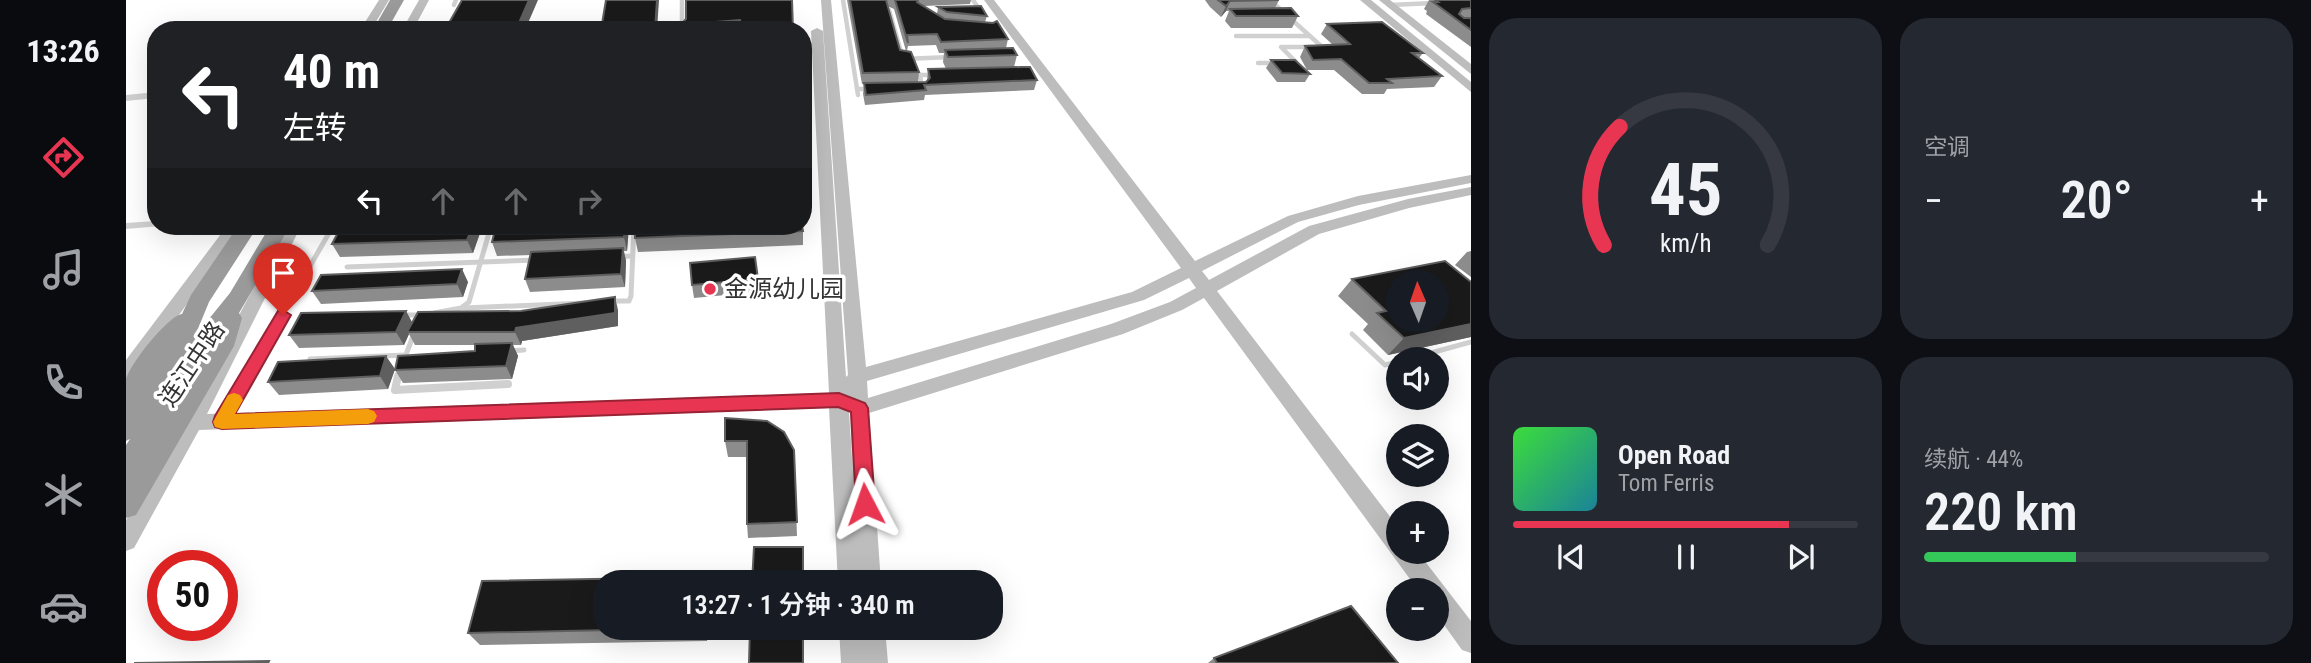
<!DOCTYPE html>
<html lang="zh">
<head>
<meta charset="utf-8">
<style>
  :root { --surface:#171b24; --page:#242831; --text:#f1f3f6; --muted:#9ea1a6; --line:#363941; --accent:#e83652 }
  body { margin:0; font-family:"Roboto Condensed","Noto Sans SC",sans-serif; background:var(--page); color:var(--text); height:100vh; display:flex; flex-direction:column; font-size:26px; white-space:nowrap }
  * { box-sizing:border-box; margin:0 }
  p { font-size:23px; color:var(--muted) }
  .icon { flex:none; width:38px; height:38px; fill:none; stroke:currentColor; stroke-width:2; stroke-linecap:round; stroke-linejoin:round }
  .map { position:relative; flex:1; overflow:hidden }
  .drawer { display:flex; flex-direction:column; gap:18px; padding:18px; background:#0d0f14; width:840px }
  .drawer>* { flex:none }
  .top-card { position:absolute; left:21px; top:21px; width:665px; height:214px; border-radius:28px; box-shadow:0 7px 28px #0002; background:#202124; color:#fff; overflow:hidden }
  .needle { width:46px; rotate:358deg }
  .fabs { position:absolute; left:1260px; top:270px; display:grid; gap:14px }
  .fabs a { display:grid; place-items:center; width:63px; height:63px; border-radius:50%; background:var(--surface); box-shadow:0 7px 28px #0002; font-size:35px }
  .speed { position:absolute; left:21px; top:550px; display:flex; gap:14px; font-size:35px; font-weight:700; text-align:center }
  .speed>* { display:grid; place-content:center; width:91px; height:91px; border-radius:50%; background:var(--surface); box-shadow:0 7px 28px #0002; line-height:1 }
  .speed .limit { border:10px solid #d22; background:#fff; color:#111 }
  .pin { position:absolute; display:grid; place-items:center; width:60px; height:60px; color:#fff; margin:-72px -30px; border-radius:50% 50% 50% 0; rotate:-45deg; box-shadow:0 0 7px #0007 }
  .pin .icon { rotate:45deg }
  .me { position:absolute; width:77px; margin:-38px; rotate:356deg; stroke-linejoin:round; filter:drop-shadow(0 0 5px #0008) }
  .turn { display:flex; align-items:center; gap:24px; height:147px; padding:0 21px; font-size:32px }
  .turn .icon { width:91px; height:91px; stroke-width:2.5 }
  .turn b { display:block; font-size:49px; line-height:60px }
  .lanes { display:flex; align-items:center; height:66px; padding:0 21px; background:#0003; justify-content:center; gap:35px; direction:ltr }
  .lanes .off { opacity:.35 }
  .big { font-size:52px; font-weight:600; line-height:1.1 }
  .drawer .card { flex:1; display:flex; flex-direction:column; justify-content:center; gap:10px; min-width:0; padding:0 24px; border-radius:28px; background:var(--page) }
  .drawer .dial { align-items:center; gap:0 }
  .dial svg { height:182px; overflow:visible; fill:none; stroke:var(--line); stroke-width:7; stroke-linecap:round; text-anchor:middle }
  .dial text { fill:var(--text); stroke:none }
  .song { display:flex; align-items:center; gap:21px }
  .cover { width:84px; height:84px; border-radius:10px; background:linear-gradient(135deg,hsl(120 70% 55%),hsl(190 70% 35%)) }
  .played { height:7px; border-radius:4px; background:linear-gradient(90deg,var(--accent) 80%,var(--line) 80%) }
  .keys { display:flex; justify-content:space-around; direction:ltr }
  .heat { display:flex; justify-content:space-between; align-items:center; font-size:38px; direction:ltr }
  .charge { height:10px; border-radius:5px; background:linear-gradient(90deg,#34c759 44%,var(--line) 0) }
  .drawer .tiles { flex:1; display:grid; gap:18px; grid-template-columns:repeat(2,1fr) }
  .trip { position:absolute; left:467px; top:570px; width:410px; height:70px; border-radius:28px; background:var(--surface); box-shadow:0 7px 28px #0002; font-weight:600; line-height:70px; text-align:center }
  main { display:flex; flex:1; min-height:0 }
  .tab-bar { display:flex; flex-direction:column; width:126px; justify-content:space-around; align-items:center; background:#090b0e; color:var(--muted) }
  .tab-bar .icon { width:49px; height:49px }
  .tab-bar .selected { color:var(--accent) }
  .tab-bar b { font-size:32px; color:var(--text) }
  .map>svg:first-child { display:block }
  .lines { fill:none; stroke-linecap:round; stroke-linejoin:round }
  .lane-far2 { stroke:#d0d0d0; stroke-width:4.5 }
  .lane-far1 { stroke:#d0d0d0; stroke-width:5 }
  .lane { stroke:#d0d0d0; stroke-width:8 }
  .street { fill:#d0d0d0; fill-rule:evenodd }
  .secondary { fill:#bdbdbd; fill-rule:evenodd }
  .highway { fill:#9a9a9a; fill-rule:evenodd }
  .wall { fill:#8c8c8c; fill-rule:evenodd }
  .shaded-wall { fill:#5f5f5f }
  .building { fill:#1a1a1a; stroke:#5f5f5f; stroke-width:2; fill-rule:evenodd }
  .route { fill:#e83652; stroke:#972335; stroke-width:2 }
  .slow { fill:#f59e0b }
  .poi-dot { fill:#e83652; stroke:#fff; stroke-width:2.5 }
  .labels { text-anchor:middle; stroke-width:7; stroke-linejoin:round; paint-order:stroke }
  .poi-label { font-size:24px; fill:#333; stroke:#fff; text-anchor:start }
  .street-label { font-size:24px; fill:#333; stroke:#fff }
</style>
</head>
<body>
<main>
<nav class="tab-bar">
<b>13:26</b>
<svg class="icon selected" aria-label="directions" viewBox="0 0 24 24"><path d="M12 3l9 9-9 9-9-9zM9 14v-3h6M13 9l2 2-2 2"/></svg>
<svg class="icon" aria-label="music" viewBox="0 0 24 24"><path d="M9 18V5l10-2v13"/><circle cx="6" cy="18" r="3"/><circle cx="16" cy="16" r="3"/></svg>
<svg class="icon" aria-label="phone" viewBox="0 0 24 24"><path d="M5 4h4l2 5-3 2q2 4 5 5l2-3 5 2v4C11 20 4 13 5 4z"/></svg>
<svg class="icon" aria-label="climate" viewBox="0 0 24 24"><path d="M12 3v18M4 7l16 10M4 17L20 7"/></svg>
<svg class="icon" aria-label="car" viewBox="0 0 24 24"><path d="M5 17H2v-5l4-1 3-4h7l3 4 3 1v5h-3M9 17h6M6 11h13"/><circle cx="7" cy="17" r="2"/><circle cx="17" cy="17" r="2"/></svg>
</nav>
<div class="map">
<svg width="1345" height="663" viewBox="0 0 1345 663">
  <rect width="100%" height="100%" fill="#fff"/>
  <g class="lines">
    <g class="lane-far2">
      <polyline points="556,0 556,30"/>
      <polyline points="717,0 732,95"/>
      <polyline points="847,0 853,9 849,9"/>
      <polyline points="1144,0 1195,46"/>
      <polyline points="328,5 330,0"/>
      <polyline points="1264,5 1308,3"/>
      <polyline points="763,10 777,59 825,57"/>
      <polyline points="1110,36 1183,36"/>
      <polyline points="1170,62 1155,47 1186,47"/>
      <polyline points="1132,63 1149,63"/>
      <polyline points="796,88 794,75 807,75"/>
      <polyline points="731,89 743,89"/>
    </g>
    <g class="lane-far1">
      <polyline points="492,257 505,256"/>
      <polyline points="221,267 411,260"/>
      <polyline points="134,296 170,294"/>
      <polyline points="484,301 503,301 505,296 508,226"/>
      <polyline points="337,308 459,303"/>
      <polyline points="308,313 335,308 343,302 365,226"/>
      <polyline points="274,315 298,315"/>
      <polyline points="1226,334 1259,365 1272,362"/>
      <polyline points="381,351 398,350"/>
      <polyline points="184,359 280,355"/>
      <polyline points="1283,359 1345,342"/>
      <polyline points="120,378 207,226"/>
      <polyline points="271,378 289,331"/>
    </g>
    <g class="lane">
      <polyline points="272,376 269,390 382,384"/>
      <polyline points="96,420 121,376"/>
    </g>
    <g class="street">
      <polygon points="30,92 30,98 0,101 0,95"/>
      <polygon points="30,221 30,226 34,226 0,229 0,223"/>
    </g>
    <g class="secondary">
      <polygon points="253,0 263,0 245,30 234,30"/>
      <polygon points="293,0 303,0 287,30 276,30"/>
      <path d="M695 0H705L740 367 1006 292 1055 268 858 0H868L1069 261 1162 216 1232 196 1345 175V183L1233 205 1172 222 1076 271 1083 280 1183 226 1282 199 1345 187V195L1283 208 1193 234 1091 291 1272 527V551H1291L1345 621V653L1336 650 1311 615V590H1292L1078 298 1056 310 997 334 743 413 755 583H712L703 408 73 430 8 548 0 551V520L60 416 160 226H175L81 414 703 393 685 31 691 28 697 31 720 377 722 375ZM1063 278 1070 288 1044 302 985 324 742 398 741 381 1018 300ZM723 412H724L727 473Z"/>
      <polygon points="1234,0 1245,0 1345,82 1345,92"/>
      <polygon points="1253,0 1264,0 1345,64 1345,74"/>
      <polygon points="101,226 117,226 7,379 0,381 0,360"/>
      <polygon points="713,628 759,628 762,663 715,663"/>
    </g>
    <g class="highway">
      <polygon points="264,0 278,0 261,30 247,30"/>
      <path d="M112 226H132L83 302 69 336 104 293 144 226H164L113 313 116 318 108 346 10 515 0 518V445L4 439 0 441C0 420 0 400 0 380 3 365 42 316 56 314L65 295Z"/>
    </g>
  </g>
  <g class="wall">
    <polygon points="560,0 667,30 559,30"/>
    <path d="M721 0H845L844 4 798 6 811 14 812 7 861 16 859 22 882 39 880 48 891 55 888 67 911 80 908 90 799 95 798 100 739 105 737 94 738 84H736ZM761 6 768 9 780 51 774 50ZM810 45 813 53H818L817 62 820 69H802L801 81 792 83 793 72 781 51 782 46Z"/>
    <polygon points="1079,0 1153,0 1149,8 1172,16 1166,28 1105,28 1099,21 1103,11 1100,11 1095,17 1084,7"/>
    <polygon points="1303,0 1345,0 1345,47 1300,14 1301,11 1298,9"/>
    <polygon points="1201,24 1297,53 1293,58 1316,76 1308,87 1261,89 1258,94 1236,94 1208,70 1181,70 1174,57 1179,46 1207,45 1195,34"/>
    <polygon points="1145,60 1184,74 1179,82 1151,82 1140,68"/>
    <polygon points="218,226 351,226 354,233 347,253 214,257 206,244"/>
    <polygon points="370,226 503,226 501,251 498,251 500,261 499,287 404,292 399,279 405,255 371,256 366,242"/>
    <polygon points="677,231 677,245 512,252 509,238"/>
    <polygon points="1345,251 1345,277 1329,265 1341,252"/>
    <polygon points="632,279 632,292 568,298 566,285"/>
    <polygon points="1226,279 1345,282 1345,337 1262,355 1237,330 1242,324 1212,296"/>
    <polygon points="342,282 337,297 195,304 186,291"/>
    <polygon points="492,310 492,326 396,341 395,345 387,345 392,356 386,379 277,383 269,370 349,351 349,345 289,345 283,334 278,345 173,348 163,335 280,311 286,323"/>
    <polygon points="269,369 262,389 153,395 142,382"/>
    <polygon points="599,418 668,450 671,536 622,538 621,524 621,457 602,457 599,441"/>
    <polygon points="480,628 582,628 581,641 354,645 342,633"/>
    <polygon points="1088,658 1272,663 1082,663"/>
  </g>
  <g class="shaded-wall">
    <polygon points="403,0 412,0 399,30 390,30"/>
    <polygon points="531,0 533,0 531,30 529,30"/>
    <polygon points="1104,1 1100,11 1095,17 1100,6"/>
    <polygon points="347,226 351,226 354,233 347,253 341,240"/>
    <polygon points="499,226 503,226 501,251 498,237"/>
    <polygon points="497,248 500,261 499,287 495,274"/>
    <polygon points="336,269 342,282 337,297 331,284"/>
    <polygon points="489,297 492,310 492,326 396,341 395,345 389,332 390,328"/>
    <polygon points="280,311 287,324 281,332 283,334 278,345 270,332"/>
    <polygon points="1345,324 1345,337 1262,355 1278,338"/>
    <polygon points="386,343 392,356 386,379 380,366"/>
    <polygon points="260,356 269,369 262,389 254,376"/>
    <polygon points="578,628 582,628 581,641"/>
  </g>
  <g class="building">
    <polygon points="336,0 403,0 390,30 319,30"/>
    <polygon points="480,0 531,0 529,30 475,30"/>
    <polygon points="560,0 666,0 667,30 616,30 614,20 590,22 591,30 559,30 558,21 560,19"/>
    <polygon points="724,0 760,0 774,50 785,52 793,72 737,73"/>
    <polygon points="769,0 792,0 791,2 819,19 867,23 871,21 882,39 815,42 811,34 781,35 782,43"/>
    <polygon points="1092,0 1153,0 1104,1 1100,6"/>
    <polygon points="1309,0 1345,0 1345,8 1336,9 1333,14 1338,18 1345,18 1345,30 1307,2 1312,2"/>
    <polygon points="855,6 861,16 821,12 812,7"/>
    <polygon points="1165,8 1172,16 1110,16 1104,9"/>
    <polygon points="1256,22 1297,53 1286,53 1316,76 1261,79 1266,83 1243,83 1215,59 1187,60 1179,46 1224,44 1201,24"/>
    <polygon points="887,48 891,55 822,57 819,50"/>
    <polygon points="1145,60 1169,60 1184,74 1156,73"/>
    <polygon points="896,67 904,67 911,80 798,85 800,90 740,95 738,83 800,82 804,78 802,69"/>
    <polygon points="218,226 347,226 341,240 206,244 214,229"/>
    <polygon points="370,226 499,226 498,237 366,242"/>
    <polygon points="509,226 676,226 677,231 509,238"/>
    <polygon points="497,248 495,274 399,279 405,252"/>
    <polygon points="629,257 632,279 566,285 564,263"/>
    <path d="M1319 261 1345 282V324L1278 338 1251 313 1260 311 1226 279ZM1272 282H1311V320H1272Z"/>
    <polygon points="336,269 331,284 186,291 195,275"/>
    <polygon points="489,297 489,313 390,328 389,332 281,332 292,312 395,311"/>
    <polygon points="280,311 270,332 163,335 175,313"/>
    <polygon points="386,343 380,366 269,370 272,356 349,351 349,344"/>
    <polygon points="260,356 254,376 142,382 152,362"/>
    <polygon points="599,418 641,421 658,432 668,450 671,522 621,524 621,441 599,441"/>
    <polygon points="628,547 677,547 677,583 626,583"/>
    <polygon points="581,577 581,583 480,583 480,628 578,628 342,633 356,581"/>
    <polygon points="1225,606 1272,663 1091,663 1088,658"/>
    <polygon points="624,628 677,628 677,663 623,663"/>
    <polygon points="143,661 142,663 8,663"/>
  </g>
  <polygon class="route" points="157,310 165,315 109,414 713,393 739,403 742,408 749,504 746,510 739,512 733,510 730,504 725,412 712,407 96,429 89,427 87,422 89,416 152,311"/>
  <polygon class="slow" points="108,393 114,395 117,400 109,414 242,409 248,411 251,416 248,422 242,424 96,429 89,427 87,422 102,395"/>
  <circle class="poi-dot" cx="584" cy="289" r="7"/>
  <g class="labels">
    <g class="poi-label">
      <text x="598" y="297">金源幼儿园</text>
    </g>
    <g class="street-label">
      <text transform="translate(66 364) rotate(-56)" y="8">连江中路</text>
    </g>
  </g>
</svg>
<div class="fabs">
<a><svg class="needle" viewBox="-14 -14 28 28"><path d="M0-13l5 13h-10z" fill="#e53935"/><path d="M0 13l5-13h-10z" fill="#9ea1a6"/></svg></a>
<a><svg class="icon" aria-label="sound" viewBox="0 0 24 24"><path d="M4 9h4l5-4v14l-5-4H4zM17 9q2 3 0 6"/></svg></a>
<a><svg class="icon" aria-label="layers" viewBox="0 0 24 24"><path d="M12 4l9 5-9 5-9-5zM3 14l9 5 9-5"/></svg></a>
<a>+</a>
<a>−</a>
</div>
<div class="speed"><div class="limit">50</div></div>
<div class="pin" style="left:157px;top:315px;background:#d93025"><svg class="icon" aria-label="arrive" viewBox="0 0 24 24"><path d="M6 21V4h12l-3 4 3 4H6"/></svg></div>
<svg class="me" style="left:739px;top:504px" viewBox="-20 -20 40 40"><path d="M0-17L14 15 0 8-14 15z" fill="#e83652" stroke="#fff" stroke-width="4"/></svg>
<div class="trip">13:27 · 1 分钟 · 340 m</div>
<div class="top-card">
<div class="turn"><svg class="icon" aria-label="left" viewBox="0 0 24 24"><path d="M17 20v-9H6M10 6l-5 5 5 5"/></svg><div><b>40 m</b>左转</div></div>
<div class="lanes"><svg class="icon" aria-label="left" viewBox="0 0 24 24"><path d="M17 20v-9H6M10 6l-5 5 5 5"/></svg><svg class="icon off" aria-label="ahead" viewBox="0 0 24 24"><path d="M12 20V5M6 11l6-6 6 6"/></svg><svg class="icon off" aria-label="ahead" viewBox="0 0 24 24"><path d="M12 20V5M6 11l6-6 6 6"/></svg><svg class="icon off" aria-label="right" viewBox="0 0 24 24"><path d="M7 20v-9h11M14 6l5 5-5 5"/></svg></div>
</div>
</div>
<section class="drawer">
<div class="tiles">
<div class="card dial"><svg viewBox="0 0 100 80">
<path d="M14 69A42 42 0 1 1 86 69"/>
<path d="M14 69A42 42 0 0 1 21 17" stroke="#e83652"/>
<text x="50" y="56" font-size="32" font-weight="700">45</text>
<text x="50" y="72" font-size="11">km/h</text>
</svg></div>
<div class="card"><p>空调</p>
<div class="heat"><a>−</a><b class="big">20°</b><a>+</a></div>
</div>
<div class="card">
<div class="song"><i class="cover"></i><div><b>Open Road</b><p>Tom Ferris</p></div></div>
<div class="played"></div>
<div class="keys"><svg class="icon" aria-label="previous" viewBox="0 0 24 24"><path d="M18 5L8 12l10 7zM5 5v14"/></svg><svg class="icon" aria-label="pause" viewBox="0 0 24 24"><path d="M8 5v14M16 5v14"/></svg><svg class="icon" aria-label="next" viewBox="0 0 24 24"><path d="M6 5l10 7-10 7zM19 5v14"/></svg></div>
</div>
<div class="card"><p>续航 · 44%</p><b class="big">220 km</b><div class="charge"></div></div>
</div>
</section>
</main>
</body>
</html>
